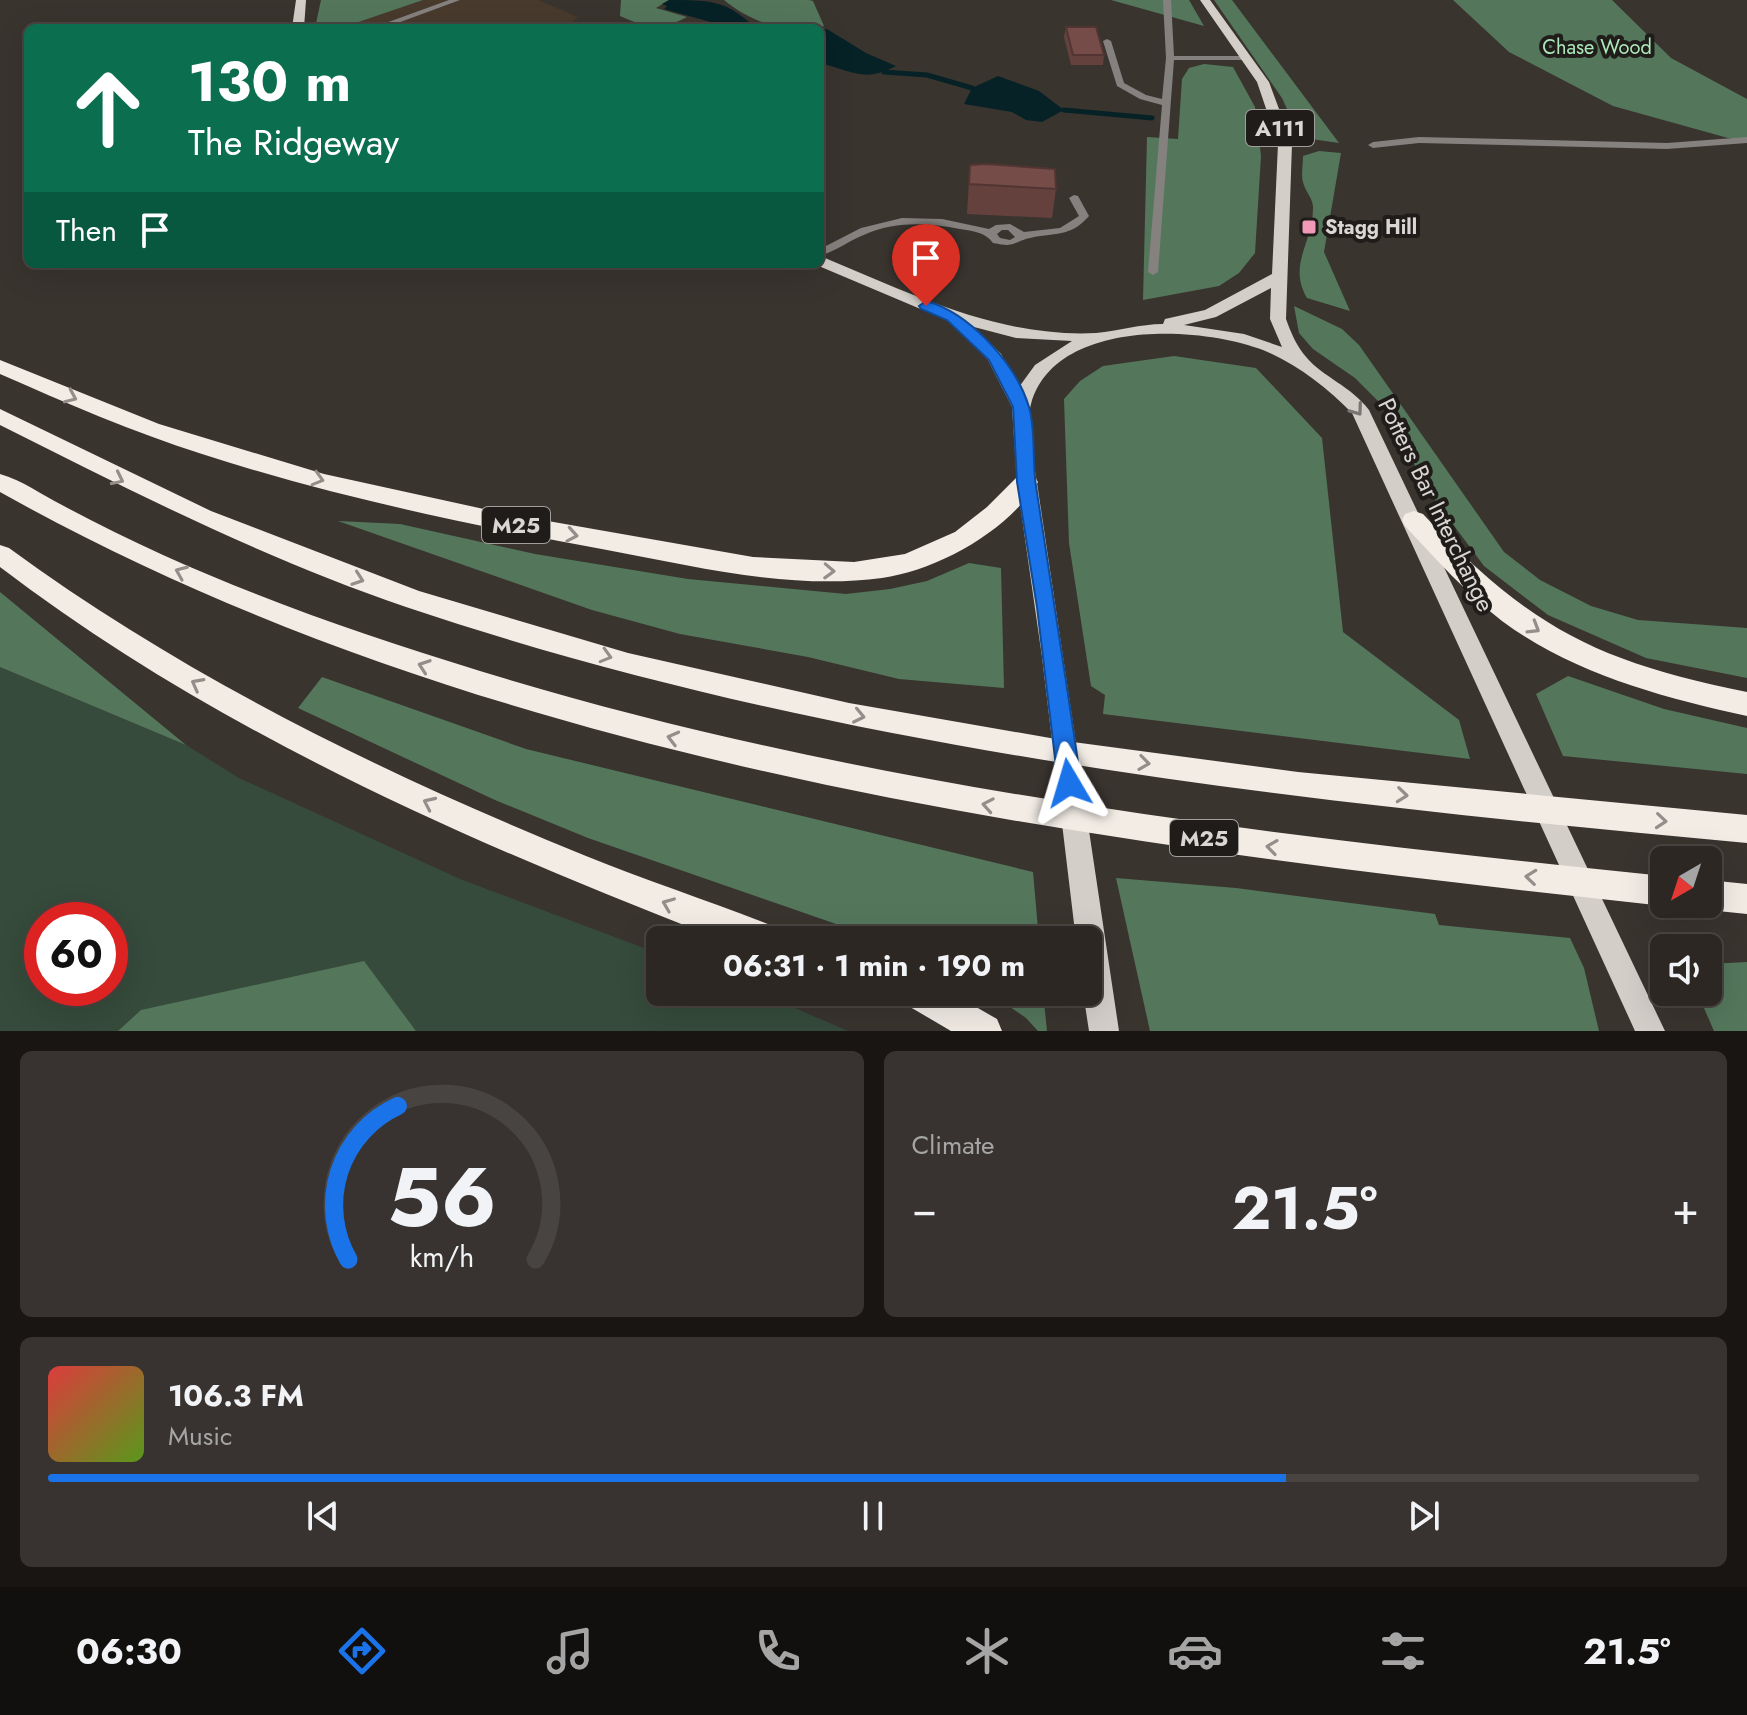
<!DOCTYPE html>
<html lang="en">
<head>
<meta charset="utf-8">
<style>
  :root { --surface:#2c2723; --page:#383330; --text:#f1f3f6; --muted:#a6a5a6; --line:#484441; --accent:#1a73e8 }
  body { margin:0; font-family:Jost,sans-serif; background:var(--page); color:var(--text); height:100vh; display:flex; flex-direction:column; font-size:30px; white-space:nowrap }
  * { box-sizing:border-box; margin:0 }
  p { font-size:26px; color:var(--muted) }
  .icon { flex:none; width:44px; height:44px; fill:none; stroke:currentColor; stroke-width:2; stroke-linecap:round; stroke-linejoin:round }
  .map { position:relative; height:1031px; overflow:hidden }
  .panel { display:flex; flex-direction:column; gap:20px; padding:20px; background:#181513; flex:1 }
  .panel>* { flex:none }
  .guide { position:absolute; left:24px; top:24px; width:800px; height:244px; border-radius:12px; box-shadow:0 8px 32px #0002,0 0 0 2px var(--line); background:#0b6e4f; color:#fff; overflow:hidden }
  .needle { width:52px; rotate:219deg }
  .controls { position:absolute; left:1650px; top:846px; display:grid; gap:16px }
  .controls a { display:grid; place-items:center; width:72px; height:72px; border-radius:12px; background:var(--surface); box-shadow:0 8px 32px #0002,0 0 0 2px var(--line); font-size:40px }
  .speed { position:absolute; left:24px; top:902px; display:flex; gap:16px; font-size:40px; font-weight:700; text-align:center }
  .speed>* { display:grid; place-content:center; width:104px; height:104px; border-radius:50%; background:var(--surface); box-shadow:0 8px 32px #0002,0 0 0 2px var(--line); line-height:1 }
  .speed .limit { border:12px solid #d22; background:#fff; color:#111 }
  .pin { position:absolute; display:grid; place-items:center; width:68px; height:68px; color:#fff; margin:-82px -34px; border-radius:50% 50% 50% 0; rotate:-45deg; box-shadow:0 0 8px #0007 }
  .pin .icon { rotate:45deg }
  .me { position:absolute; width:88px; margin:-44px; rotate:353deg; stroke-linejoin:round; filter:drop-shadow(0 0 6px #0008) }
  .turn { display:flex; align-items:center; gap:28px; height:168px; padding:0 32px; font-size:36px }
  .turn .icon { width:104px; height:104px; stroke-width:2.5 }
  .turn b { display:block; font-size:56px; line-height:68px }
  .then { display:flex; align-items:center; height:76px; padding:0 32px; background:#0003; gap:16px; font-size:30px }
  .big { font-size:60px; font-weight:700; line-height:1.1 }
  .panel .widget { flex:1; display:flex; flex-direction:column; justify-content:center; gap:12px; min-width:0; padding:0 28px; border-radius:12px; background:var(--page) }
  .panel .dial { align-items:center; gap:0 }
  .dial svg { height:208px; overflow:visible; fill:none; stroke:var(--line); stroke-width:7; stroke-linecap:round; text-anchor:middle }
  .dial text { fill:var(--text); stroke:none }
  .song { display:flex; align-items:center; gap:24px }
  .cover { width:96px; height:96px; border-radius:12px; background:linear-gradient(135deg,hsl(0 70% 55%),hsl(90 70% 35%)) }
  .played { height:8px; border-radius:4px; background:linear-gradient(90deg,var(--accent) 75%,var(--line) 75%) }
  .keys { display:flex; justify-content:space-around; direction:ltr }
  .heat { display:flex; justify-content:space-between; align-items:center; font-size:44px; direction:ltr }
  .panel .tiles { flex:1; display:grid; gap:20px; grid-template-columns:1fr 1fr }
  .widget:last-child { grid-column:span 2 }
  .trip { position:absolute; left:646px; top:926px; width:456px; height:80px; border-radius:12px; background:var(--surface); box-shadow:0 8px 32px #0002,0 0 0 2px var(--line); font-weight:700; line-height:80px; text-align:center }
  .tabs { display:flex; height:128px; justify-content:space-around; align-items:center; background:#12100e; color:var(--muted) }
  .tabs .icon { width:56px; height:56px }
  .tabs .selected { color:var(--accent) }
  .tabs b { font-size:36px; color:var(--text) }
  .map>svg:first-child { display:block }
  .commercial { fill:#483a2d }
  .green { fill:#364b3b; fill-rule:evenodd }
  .forest { fill:#54775c }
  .water { fill:#062226 }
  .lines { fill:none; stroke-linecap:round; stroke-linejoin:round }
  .stream { stroke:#062226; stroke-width:5 }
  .service { fill:#84817f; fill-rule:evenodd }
  .primary { fill:#d3cec8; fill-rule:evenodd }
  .motorway { fill:#f2ece5; fill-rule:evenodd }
  .wall { fill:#65413e }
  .building { fill:#754c48; stroke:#523532; stroke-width:2 }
  .oneway { stroke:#938e8a }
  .oneway2 { stroke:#797571 }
  .route { fill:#1a73e8; stroke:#114b97; stroke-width:2 }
  .poi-dot { fill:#f09ab7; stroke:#1f1c1a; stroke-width:3 }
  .labels { text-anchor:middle; stroke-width:8; stroke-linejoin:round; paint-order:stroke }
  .far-park-label { font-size:20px; fill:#ace8ba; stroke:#1f1c1a }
  .far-poi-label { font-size:20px; font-weight:bold; fill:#dad6d3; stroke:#1f1c1a; text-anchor:start }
  .shield { fill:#1f1c1a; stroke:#a29e9c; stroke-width:2 }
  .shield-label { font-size:22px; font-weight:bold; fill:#dad6d3 }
  .street-label { font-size:24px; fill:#dad6d3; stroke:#1f1c1a }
</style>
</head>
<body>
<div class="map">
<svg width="1747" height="1031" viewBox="0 0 1747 1031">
  <rect width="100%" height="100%" fill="#3a342f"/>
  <polygon class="commercial" points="423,0 538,0 578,17 564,28 341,28"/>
  <path class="green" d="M0 667 186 745 239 778 460 879 660 954V992H758L848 1031H416L364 962 142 1010 118 1031H0ZM42 920H110V988H42Z"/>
  <g class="forest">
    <polygon points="321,0 423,0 341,28 315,28"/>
    <path d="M621 0H669L656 8 687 17C660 31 647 28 620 16Z"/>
    <path d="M724 0H809L813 1 824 26C790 36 750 22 724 0Z"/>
    <polygon points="1111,0 1189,0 1204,26"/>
    <polygon points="1214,0 1232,0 1339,143 1311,139 1297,131 1282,98"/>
    <polygon points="1453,0 1612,0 1671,58 1747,99 1747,138 1728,138 1613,106 1509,52"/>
    <polygon points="1204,64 1233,67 1255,107 1261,156 1255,253 1239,273 1219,286 1143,300 1147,137 1178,139 1182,79 1189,68"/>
    <path d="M1319 151 1341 153 1324 252 1350 311 1307 298C1287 264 1314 242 1313 206 1312 197 1305 191 1303 182 1301 175 1303 164 1303 156Z"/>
    <polygon points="1294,306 1342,329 1359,345 1504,552 1540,580 1591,606 1638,620 1747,628 1747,678 1646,658 1548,615 1484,566 1426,488 1388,411 1355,378 1313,349 1299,333"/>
    <polygon points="1174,356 1256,368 1322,438 1343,632 1459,720 1470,759 1103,714 1105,695 1091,686 1069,543 1064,399 1080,381 1103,366"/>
    <polygon points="338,521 400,524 535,554 688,579 814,591 846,594 890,589 927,581 969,563 1001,568 1004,688 899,679 808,657 680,634 592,610"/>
    <polygon points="0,592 186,745 0,667"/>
    <polygon points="1568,676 1664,709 1747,728 1747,774 1563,756 1536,694"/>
    <polygon points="322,677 526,749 1033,872 1039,940 882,940 588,838 495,800 298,708"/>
    <polygon points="1116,878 1236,888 1435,914 1439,925 1570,938 1584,968 1599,1031 1150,1031"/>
    <polygon points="364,961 416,1031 118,1031 141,1010"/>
    <polygon points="1747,962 1747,1031 1714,1031 1697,992 1708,992 1708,964"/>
    <polygon points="989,992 1043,992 1047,1031 1038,1031 1026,1018"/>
  </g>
  <g class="water">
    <path d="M669 0C708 0 726 0 752 25L732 28 664 9 667 6 662 4Z"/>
    <path d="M827 29 866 53 896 66C864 83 853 71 820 63V30Z"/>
    <polygon points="998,76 1039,91 1064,110 1042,122 1026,120 1012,112 964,104 972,88"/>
  </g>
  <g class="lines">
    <g class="stream">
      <polyline points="752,25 769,28"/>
      <polyline points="884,72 927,75 972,88"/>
      <polyline points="1064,110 1152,118"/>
    </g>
    <g class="service">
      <polygon points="449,0 460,0 384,28 372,28"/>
      <polygon points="1163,0 1171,0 1174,56 1246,56 1250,58 1246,60 1174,60 1158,272 1153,275 1148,272 1162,105 1140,99 1117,86 1103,41 1107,39 1111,41 1124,83 1146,95 1162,99 1166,58"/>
      <polygon points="1419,137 1667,143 1747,137 1747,143 1667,149 1419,143 1373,148 1368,145 1373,142"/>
      <path d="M1074 195 1078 196 1089 216C1070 238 1054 232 1030 238 1012 242 1017 248 993 243 985 232 973 231 960 229 928 223 896 221 866 234 850 240 836 251 820 256V249L861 228 902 218 942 219 989 229 996 225 1010 224 1024 232 1060 228 1079 216 1069 198ZM1002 230H1008L1015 237 1010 240 1000 238 997 234Z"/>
    </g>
    <g class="primary">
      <polygon points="296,0 306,0 304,28 292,28"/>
      <path d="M1200 0H1210L1269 82 1292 144 1286 319C1291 333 1297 347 1307 358 1322 376 1352 387 1369 410L1665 1031H1635L1352 413C1326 387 1297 364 1263 350 1198 325 1054 319 1031 404 1025 423 1034 462 1037 483L1119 1031H1089L1083 992H1088V940H1076L1042 657 1017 483 1012 407 988 360 949 321 814 264H820V256L825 258C912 294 999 338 1096 333 1119 331 1140 324 1163 324L1165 319 1205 310 1272 274 1278 144 1257 82ZM1271 288 1270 319 1282 347 1244 334 1184 325 1216 317ZM974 327 1016 338 1072 341 1035 365 1019 387 1001 354Z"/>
    </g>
    <g class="motorway">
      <path d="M0 360 159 424 324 474 502 513 753 557 854 562 905 554 955 532 987 507 1018 476H1034L1038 482C1008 531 938 570 882 578 791 590 697 567 607 550 471 525 334 497 202 454 133 432 66 403 0 374Z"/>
      <path d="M0 409 211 511 419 591 628 653 849 703 1073 742 1298 772 1747 815V843C1294 801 840 753 406 607 265 559 133 492 0 425Z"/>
      <path d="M0 474C22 480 42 495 62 505 95 523 129 539 163 555 265 601 372 638 480 671 864 789 1266 835 1664 876V904H1669L1664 906C1104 845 499 772 0 492Z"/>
      <path d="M1414 511 1423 514C1528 627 1597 662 1747 692V716C1661 697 1574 674 1502 621 1466 593 1436 559 1405 526L1402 520 1405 514Z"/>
      <path d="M0 545 9 548C185 677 384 774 586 856 650 882 716 903 780 929L785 940H724L704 933C458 837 211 728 0 567Z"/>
      <polygon points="1708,880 1747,884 1747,914 1708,910 1697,906 1708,904"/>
      <polygon points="900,992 950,992 997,1019 1002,1031 951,1031 905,1004"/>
    </g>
  </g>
  <g class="wall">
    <polygon points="1066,27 1104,55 1103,65 1071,65 1064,37"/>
    <polygon points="970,165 1056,189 1052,218 967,214"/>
  </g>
  <g class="building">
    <polygon points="1066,27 1096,27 1104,55 1073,55"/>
    <polygon points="986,164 1055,169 1056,189 969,184 970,165"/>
  </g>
  <defs><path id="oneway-chevron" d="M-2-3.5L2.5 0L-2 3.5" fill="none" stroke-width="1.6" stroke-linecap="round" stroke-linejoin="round" transform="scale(2)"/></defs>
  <g class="oneway">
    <use href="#oneway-chevron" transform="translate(71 397) rotate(24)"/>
    <use href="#oneway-chevron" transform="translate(118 479) rotate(26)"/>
    <use href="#oneway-chevron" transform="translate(318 479) rotate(16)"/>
    <use href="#oneway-chevron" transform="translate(572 535) rotate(10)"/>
    <use href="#oneway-chevron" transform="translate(829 571) rotate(2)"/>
    <use href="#oneway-chevron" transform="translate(181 572) rotate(-157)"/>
    <use href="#oneway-chevron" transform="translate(358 579) rotate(19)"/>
    <use href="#oneway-chevron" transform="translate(1534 628) rotate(31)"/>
    <use href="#oneway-chevron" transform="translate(606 656) rotate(16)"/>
    <use href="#oneway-chevron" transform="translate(424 666) rotate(-161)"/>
    <use href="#oneway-chevron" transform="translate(197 684) rotate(-152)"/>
    <use href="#oneway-chevron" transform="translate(859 716) rotate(12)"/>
    <use href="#oneway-chevron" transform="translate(673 738) rotate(-166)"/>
    <use href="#oneway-chevron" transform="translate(1144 763) rotate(8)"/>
    <use href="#oneway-chevron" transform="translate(1402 795) rotate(6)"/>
    <use href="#oneway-chevron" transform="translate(429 803) rotate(-155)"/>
    <use href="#oneway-chevron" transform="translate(988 805) rotate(-170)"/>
    <use href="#oneway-chevron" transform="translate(1661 821) rotate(5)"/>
    <use href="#oneway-chevron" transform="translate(1272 847) rotate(-172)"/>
    <use href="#oneway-chevron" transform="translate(1531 877) rotate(-174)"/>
    <use href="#oneway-chevron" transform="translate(668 904) rotate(-158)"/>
  </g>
  <use class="oneway2" href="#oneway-chevron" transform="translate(1357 410) rotate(54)"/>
  <path class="route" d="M926 301C970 313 1016 364 1029 407 1036 431 1032 461 1036 486 1051 585 1067 684 1081 783L1077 790 1069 793 1061 790 1058 783 1037 607 1017 482 1013 407 989 360 947 320 921 309 919 306Z"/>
  <rect class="poi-dot" x="1301" y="219" width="16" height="16" rx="4"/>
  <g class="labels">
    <g class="far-park-label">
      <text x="1597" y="54">Chase Wood</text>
    </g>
    <g class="far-poi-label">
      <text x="1325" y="234">Stagg Hill</text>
    </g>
    <g class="shield">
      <rect x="1246" y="110" width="68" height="36" rx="6"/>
      <rect x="482" y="507" width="68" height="36" rx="6"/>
      <rect x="1170" y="820" width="68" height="36" rx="6"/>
    </g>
    <g class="shield-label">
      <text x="1280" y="136">A111</text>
      <text x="516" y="533">M25</text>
      <text x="1204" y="846">M25</text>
    </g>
    <g class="street-label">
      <text transform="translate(1436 505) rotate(64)" y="8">Potters Bar Interchange</text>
    </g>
  </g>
</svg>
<div class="controls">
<a><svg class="needle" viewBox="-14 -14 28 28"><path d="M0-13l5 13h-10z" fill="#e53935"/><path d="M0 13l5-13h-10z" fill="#a6a5a6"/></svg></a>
<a><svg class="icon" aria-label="sound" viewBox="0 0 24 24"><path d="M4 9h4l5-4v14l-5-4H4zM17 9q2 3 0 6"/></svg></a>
</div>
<div class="speed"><div class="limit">60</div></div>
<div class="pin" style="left:926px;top:306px;background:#d93025"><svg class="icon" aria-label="arrive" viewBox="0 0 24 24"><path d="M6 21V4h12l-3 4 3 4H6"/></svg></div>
<svg class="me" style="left:1069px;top:783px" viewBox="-20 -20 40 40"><path d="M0-17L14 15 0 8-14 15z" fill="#1a73e8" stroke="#fff" stroke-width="4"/></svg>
<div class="trip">06:31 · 1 min · 190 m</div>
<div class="guide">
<div class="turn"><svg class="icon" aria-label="ahead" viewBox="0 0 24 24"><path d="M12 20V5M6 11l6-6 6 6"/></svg><div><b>130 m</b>The Ridgeway</div></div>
<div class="then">Then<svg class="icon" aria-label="arrive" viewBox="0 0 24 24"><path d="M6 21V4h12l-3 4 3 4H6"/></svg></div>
</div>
</div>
<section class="panel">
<div class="tiles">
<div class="widget dial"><svg viewBox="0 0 100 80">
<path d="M14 69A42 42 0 1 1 86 69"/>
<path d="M14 69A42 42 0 0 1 33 10" stroke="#1a73e8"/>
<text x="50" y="56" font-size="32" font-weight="700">56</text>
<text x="50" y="72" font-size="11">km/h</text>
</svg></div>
<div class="widget"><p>Climate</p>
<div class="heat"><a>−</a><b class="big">21.5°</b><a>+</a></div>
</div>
<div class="widget">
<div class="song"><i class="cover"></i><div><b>106.3 FM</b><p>Music</p></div></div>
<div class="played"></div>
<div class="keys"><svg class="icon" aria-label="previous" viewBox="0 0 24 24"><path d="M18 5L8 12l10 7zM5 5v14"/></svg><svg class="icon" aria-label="pause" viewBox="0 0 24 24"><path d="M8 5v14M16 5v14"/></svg><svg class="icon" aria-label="next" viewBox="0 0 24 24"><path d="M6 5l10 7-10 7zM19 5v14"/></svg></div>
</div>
</div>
</section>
<nav class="tabs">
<b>06:30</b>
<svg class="icon selected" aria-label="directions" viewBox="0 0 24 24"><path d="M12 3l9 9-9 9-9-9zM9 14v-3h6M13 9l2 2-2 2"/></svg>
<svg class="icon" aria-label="music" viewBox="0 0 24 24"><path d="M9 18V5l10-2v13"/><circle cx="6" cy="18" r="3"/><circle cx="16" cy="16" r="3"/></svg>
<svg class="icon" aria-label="phone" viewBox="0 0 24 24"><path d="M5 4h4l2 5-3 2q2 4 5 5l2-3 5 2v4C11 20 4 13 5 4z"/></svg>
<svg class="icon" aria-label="climate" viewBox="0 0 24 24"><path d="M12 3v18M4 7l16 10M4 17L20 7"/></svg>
<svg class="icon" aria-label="car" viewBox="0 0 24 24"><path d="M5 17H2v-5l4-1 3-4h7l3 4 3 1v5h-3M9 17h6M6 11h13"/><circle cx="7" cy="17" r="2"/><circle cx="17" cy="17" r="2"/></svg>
<svg class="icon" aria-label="filters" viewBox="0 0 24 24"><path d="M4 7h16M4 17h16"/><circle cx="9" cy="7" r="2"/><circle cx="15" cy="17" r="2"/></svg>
<b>21.5°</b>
</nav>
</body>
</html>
